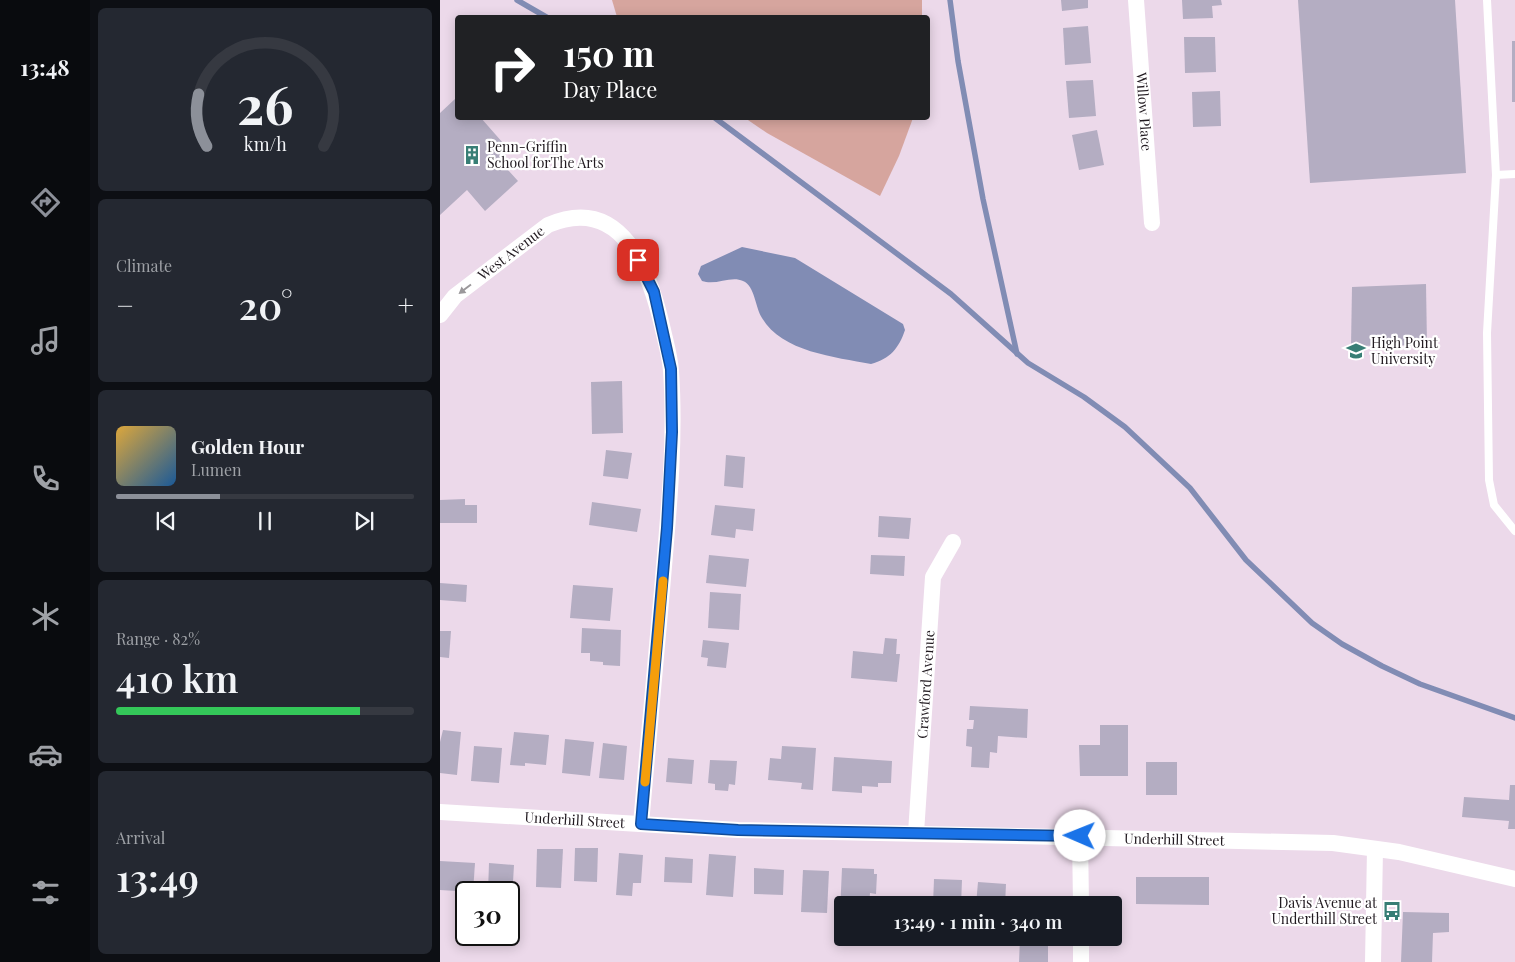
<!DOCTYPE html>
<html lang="en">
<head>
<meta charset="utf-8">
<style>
  :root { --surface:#171b24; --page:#242831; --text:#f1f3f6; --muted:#9ea1a6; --line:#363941; --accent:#8c9099 }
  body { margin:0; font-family:"Playfair Display",serif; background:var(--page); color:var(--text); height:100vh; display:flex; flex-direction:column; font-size:19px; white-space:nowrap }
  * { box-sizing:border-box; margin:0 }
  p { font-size:16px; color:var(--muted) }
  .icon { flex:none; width:28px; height:28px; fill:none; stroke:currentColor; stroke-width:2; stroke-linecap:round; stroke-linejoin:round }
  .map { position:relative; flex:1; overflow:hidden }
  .panel { display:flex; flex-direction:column; gap:8px; padding:8px; background:#0d0f14; width:350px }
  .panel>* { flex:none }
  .hud { position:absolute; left:15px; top:15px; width:475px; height:105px; border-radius:5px; box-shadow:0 2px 12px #0003; background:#202124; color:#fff; overflow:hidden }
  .speed { position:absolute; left:15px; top:881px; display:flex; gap:10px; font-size:25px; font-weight:700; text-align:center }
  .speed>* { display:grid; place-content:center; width:65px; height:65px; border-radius:50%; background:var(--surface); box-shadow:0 2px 12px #0003; line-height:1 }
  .speed .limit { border:2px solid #111; border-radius:8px; background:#fff; color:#111 }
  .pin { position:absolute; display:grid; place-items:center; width:42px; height:42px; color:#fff; margin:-21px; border-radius:10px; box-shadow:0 2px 8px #0006 }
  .me { position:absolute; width:55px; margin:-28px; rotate:271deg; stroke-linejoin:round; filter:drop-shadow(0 0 4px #0008) }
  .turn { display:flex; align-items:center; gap:18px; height:105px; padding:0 25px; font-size:22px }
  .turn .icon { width:65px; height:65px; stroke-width:2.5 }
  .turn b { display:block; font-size:35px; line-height:42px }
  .big { font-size:38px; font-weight:600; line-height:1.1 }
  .panel .widget { flex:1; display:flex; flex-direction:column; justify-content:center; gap:8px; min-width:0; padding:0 18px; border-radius:8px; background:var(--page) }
  .panel .dial { align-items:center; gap:0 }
  .dial svg { height:130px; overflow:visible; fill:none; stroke:var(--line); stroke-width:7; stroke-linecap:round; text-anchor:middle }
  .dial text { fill:var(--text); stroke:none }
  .song { display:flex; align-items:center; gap:15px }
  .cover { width:60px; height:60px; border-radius:8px; background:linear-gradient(135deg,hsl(40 70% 55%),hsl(210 70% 35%)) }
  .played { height:5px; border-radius:2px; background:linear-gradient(90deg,var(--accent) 35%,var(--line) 35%) }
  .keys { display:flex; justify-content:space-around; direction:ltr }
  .heat { display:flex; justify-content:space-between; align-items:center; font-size:28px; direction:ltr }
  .charge { height:8px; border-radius:4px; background:linear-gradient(90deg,#34c759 82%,var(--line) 0) }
  .trip { position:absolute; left:394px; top:896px; width:288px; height:50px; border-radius:5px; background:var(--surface); box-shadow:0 2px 12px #0003; font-weight:600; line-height:50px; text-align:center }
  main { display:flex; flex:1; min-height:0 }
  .tabs { display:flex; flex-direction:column; width:90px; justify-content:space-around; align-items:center; background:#090b0e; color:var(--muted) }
  .tabs .icon { width:35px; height:35px }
  .tabs .selected { color:var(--accent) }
  .tabs b { font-size:22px; color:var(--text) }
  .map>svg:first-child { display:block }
  .green { fill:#d6a59e }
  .water { fill:#818cb4 }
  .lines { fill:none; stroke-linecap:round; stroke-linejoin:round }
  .stream { stroke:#818cb4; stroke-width:5.5 }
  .building { fill:#b4adc2 }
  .lane { stroke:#fff; stroke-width:8 }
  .street { stroke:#fff; stroke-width:16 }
  .oneway { fill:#9b989b }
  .route-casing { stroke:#114b97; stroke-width:12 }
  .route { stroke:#1a73e8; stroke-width:9 }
  .slow { stroke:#f59e0b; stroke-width:9 }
  .labels { text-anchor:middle; stroke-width:4.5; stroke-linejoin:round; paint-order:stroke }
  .street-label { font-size:14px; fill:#211a20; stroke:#fff }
  .poi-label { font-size:14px; fill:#211a20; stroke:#fff; text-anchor:start }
</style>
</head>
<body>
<main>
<nav class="tabs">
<b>13:48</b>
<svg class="icon selected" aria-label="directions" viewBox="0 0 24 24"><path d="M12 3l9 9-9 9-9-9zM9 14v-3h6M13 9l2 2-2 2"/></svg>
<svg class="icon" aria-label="music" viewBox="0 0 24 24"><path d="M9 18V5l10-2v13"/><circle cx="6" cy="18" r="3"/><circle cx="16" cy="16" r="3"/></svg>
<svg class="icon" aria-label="phone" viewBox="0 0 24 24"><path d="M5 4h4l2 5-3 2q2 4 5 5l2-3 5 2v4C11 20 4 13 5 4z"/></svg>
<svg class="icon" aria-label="climate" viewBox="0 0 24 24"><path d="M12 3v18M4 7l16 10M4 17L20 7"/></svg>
<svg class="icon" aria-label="car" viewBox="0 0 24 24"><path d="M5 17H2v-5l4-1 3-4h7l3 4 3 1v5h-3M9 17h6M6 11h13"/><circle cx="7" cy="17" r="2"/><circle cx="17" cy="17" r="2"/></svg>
<svg class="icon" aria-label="filters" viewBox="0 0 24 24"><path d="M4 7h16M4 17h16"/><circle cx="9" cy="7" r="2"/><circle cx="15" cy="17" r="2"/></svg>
</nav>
<section class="panel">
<div class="widget dial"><svg viewBox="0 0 100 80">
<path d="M14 69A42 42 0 1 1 86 69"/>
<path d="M14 69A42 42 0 0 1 9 37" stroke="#8c9099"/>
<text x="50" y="56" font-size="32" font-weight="700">26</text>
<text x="50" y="72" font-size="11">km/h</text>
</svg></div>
<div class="widget"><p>Climate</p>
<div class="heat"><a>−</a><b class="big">20°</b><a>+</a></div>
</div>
<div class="widget">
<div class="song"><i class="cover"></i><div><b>Golden Hour</b><p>Lumen</p></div></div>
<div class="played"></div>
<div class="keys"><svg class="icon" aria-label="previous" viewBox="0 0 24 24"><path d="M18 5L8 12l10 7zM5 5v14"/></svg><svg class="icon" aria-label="pause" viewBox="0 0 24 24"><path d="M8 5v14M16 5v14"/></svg><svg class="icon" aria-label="next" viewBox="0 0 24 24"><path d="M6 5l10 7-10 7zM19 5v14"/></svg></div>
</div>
<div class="widget"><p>Range · 82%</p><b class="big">410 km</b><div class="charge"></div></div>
<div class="widget"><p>Arrival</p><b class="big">13:49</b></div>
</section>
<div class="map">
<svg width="1075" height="962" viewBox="0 0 1075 962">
  <rect width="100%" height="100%" fill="#ecd9ea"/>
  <g class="green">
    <polygon points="172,0 482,0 482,17 177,17"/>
    <polygon points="305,118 473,118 459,156 440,196 327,133"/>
  </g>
  <path class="water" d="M302 247 355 258 463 324 465 330C459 348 450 359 431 364 395 357 342 352 322 318 315 307 315 286 303 281 291 275 276 286 262 281L258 274 261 266Z"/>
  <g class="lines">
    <g class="stream">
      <polyline points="77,0 108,18"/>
      <polyline points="510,0 518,61 543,199 577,354"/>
      <polyline points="275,118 511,294 588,363 644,397 685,427 750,488 806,560 872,623 902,644 942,666 980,684 1075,718"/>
    </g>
  </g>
  <g class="building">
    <polygon points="621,0 648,0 648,8 622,11"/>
    <polygon points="742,0 781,0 782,5 772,6 773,18 743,19"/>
    <polygon points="858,0 1015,0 1026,173 870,183"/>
    <polygon points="648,26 651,63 625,65 623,28"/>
    <polygon points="744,37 775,37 776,72 745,73"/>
    <rect x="1072" y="41" width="3" height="61"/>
    <polygon points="653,80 656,116 629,118 626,81"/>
    <polygon points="780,91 781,126 753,127 752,92"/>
    <polygon points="15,99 18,102 18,118 41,118 70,151 59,160 78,181 45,211 27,190 0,215 0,113"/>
    <polygon points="657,130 664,165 639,170 632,135"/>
    <polygon points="986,284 987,345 911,346 912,287"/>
    <polygon points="182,381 183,433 152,434 151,382"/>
    <polygon points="166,450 192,453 188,479 163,476"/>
    <polygon points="286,455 305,457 303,488 284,486"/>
    <polygon points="25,499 25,505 37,505 37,523 0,523 0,500"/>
    <polygon points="152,502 201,509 197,532 149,525"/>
    <polygon points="275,505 315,509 313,531 296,529 295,538 271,535"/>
    <polygon points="439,516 471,518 469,539 438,537"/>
    <polygon points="269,555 309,559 306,587 266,583"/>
    <polygon points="431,555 465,556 464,576 430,574"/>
    <polygon points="0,583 27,585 26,602 0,600"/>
    <polygon points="133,585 173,588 170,621 130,618"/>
    <polygon points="270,592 301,594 299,630 268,628"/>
    <polygon points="142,628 181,630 180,666 163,665 163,662 150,661 150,653 141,653"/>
    <polygon points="0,631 11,631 9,658 0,657"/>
    <polygon points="445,638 457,639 456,654 460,654 457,682 411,678 413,651 443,654"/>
    <polygon points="263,640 289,643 286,668 267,666 268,658 261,657"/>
    <polygon points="530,706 588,709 587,738 558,736 557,753 550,752 549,768 531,767 532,747 526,746 527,729 533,729 534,720 529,720"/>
    <polygon points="660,725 688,725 688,776 640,776 639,745 660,745"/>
    <polygon points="3,730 21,732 17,775 0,773 0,742"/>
    <polygon points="74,732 109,735 106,765 85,763 85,766 70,765"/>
    <polygon points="125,739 154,742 150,776 122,773"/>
    <polygon points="163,743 187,746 184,780 159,778"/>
    <polygon points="34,746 62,748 59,783 31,781"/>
    <polygon points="342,746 376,748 373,790 361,789 362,783 328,780 330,758 341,759"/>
    <polygon points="394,757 452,761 451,783 438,783 438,787 422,786 422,793 392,791"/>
    <polygon points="228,758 254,760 252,784 226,782"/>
    <polygon points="270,760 297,761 295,785 289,784 288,791 275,790 275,784 268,783"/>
    <rect x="706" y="762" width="31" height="33"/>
    <polygon points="1070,785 1075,785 1075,829 1068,829 1069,821 1022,817 1024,797 1069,800"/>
    <polygon points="135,848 158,848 157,882 134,881"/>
    <polygon points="97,849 123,849 121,888 96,887"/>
    <polygon points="179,853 203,855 201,883 193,883 192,896 176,895"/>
    <polygon points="269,854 296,856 293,897 266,895"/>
    <polygon points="225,857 253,859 252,883 224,882"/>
    <polygon points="0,861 35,863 33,892 0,890"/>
    <polygon points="49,863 74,865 72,899 69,899 69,892 48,892"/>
    <polygon points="314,868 344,870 343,895 314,894"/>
    <polygon points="402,868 434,869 434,874 437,874 436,894 430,893 429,905 402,905 402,913 400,913"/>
    <polygon points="363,870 389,871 387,913 361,912"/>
    <polygon points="696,877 769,877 769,905 696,904"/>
    <polygon points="494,879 522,880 521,905 493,905"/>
    <polygon points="538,882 566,884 565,905 536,905"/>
    <polygon points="963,912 1009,913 1009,932 993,933 992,962 961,962"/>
    <polygon points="580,938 618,938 618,946 608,946 608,962 579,962"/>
  </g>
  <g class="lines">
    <g class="lane">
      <polyline points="1047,0 1056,175 1047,333 1049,480 1054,505 1075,531"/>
      <polyline points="1056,175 1075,174"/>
    </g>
    <g class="street">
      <path id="s1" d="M696 0 712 223"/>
      <path id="s2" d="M0 315 15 296 108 225C183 193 210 272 223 330 226 343 230 357 231 371 236 443 228 518 222 590 215 668 208 746 201 824"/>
      <path id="s3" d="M0 812 298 830 893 843 959 852 1075 879"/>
      <path id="s4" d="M476 833 493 577 513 542"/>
      <polyline points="640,836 641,905"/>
      <polyline points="641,938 641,962"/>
      <polyline points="933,962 935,849"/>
    </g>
  </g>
  <defs><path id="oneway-solid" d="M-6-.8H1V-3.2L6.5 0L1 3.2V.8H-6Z" transform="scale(1.25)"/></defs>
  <use class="oneway" href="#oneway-solid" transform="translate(25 289) rotate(143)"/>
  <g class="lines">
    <g class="route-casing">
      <polyline id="route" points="198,260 214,292 231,369 232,432 227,528 201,824 298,830 640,836"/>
    </g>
    <use href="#route" class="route"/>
    <polyline class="slow" points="205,782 223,581"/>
  </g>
  <defs>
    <g id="building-bare" transform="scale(1.5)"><path d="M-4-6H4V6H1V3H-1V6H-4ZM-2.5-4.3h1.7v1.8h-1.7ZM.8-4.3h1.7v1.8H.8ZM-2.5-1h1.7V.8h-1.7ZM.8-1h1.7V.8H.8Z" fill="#377e75" stroke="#fff" stroke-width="2.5" paint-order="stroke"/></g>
    <g id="university-bare" transform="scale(1.5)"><path d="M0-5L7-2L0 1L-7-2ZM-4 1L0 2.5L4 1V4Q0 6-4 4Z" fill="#377e75" stroke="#fff" stroke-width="2.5" paint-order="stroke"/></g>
    <g id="bus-bare" transform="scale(1.5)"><path d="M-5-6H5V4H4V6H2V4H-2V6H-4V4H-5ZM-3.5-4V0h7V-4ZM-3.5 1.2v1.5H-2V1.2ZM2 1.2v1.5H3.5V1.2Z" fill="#377e75" stroke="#fff" stroke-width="2.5" paint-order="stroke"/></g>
  </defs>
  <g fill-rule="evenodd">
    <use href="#building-bare" x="32" y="155"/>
    <use href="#university-bare" x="916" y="351"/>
    <use href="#bus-bare" x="952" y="911"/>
  </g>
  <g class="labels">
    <g class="street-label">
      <text dy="5" stroke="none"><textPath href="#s1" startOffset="112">Willow Place</textPath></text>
      <text dy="5" stroke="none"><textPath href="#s2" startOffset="95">West Avenue</textPath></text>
      <text dy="5" stroke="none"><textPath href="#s4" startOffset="149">Crawford Avenue</textPath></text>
      <text dy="5" stroke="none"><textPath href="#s3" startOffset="135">Underhill Street</textPath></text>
      <text dy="5" stroke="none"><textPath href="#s3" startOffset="735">Underhill Street</textPath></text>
    </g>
    <g class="poi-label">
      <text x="47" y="152">Penn-Griffin<tspan x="47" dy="16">School forThe Arts</tspan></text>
      <text x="931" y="348">High Point<tspan x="931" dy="16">University</tspan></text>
      <text x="937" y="908" text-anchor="end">Davis Avenue at<tspan x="937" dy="16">Underthill Street</tspan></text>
    </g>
  </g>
</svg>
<div class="speed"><div class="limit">30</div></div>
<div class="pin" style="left:198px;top:260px;background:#d93025"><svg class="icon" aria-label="arrive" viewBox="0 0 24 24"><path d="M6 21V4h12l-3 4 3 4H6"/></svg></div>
<svg class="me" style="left:640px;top:836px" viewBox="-20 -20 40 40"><circle r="19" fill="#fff"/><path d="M0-13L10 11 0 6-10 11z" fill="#1a73e8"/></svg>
<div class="trip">13:49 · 1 min · 340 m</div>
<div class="hud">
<div class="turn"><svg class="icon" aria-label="right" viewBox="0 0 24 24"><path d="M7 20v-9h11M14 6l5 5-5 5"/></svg><div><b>150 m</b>Day Place</div></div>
</div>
</div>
</main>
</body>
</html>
